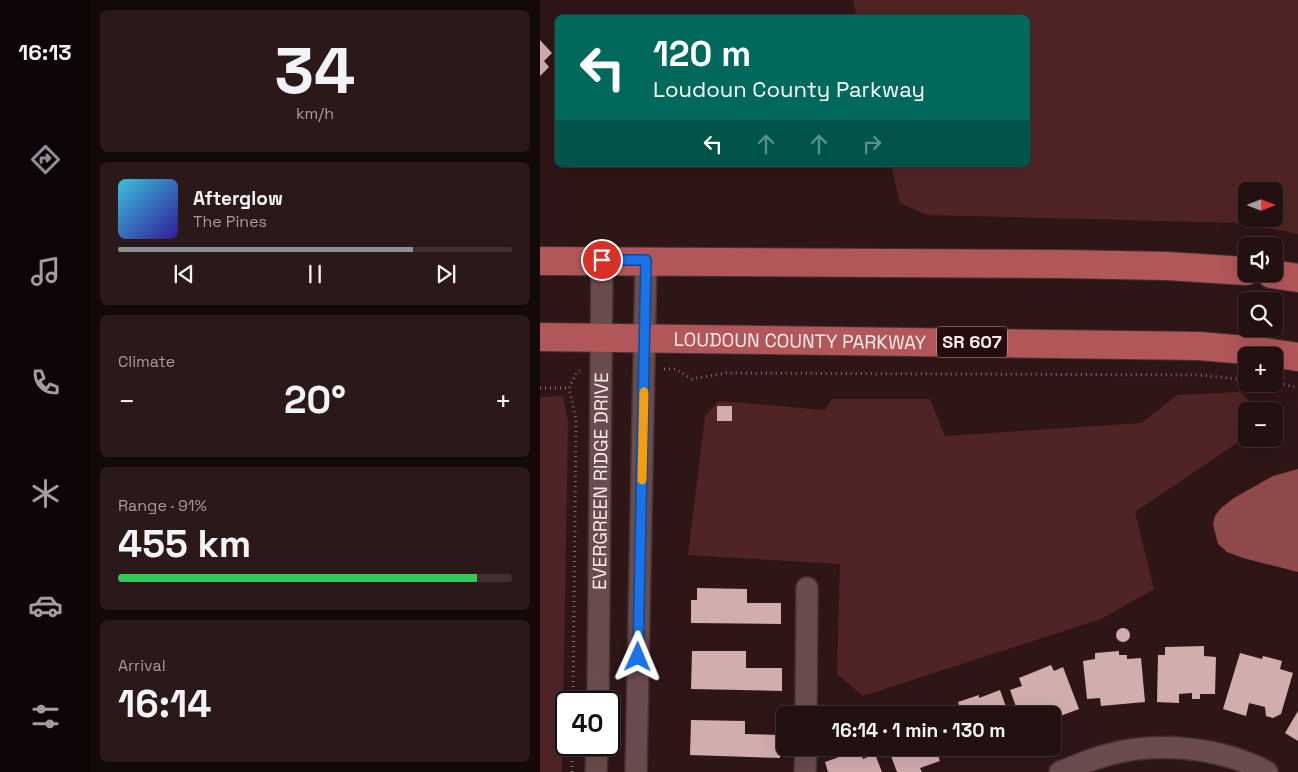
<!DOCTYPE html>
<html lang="en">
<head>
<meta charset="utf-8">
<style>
  :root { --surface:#231010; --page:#2b1919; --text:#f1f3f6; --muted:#a39d9f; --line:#403030; --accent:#8c9099 }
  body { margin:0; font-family:"Space Grotesk",sans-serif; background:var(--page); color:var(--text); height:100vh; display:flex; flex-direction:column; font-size:19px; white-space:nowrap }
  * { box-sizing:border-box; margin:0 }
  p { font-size:16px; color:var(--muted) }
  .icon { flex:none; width:28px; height:28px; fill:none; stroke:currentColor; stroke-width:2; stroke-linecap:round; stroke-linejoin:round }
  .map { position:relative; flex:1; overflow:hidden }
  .details { display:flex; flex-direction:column; gap:10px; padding:10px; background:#130909; width:450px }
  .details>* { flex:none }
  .hud { position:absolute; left:15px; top:15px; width:475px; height:152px; border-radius:8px; box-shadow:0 5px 20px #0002,0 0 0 1px var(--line); background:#00695c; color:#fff; overflow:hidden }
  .needle { width:32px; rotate:90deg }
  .fabs { position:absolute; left:698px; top:182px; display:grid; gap:10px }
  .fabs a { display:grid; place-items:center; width:45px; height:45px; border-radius:8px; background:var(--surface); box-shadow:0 5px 20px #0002,0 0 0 1px var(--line); font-size:25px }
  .speed { position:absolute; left:15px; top:691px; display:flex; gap:10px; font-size:25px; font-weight:700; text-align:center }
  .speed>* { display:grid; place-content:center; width:65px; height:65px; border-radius:50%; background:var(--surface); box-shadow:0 5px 20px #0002,0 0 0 1px var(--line); line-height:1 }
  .speed .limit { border:2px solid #111; border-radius:8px; background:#fff; color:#111 }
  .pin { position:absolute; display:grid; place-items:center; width:42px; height:42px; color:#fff; margin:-21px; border:2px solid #fff; border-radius:50%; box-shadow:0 1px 5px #0007 }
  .me { position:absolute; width:55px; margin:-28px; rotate:1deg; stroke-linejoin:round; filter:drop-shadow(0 0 4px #0008) }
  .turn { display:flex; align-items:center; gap:18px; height:105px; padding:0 15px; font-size:22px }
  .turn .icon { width:65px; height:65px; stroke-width:2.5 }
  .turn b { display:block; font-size:35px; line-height:42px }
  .lanes { display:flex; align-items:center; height:48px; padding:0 15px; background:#0003; justify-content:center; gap:25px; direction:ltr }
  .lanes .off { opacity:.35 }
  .big { font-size:38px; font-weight:700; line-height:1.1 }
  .details .card { flex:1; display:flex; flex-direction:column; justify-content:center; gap:8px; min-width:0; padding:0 18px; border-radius:8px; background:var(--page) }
  .details .dial { align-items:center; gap:0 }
  .dial b { font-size:65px; line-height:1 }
  .song { display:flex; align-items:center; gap:15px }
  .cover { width:60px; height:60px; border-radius:8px; background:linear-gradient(135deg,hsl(190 70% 55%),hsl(250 70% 35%)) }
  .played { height:5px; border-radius:2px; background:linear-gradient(90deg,var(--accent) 75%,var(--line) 75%) }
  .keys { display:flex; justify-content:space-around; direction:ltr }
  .heat { display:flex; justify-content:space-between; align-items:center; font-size:28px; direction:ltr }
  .charge { height:8px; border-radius:4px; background:linear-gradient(90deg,#34c759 91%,var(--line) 0) }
  .trip { position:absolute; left:236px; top:706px; width:285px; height:50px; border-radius:8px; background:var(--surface); box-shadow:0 5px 20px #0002,0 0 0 1px var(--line); font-weight:700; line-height:50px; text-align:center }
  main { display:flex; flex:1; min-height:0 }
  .tab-bar { display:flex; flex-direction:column; width:90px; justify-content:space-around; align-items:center; background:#0e0606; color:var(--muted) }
  .tab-bar .icon { width:35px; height:35px }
  .tab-bar .on { color:var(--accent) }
  .tab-bar b { font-size:22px; color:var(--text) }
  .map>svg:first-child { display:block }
  .green { fill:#502425; fill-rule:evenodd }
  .water { fill:#8f494a }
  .building { fill:#d1adac }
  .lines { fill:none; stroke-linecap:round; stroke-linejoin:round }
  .minor-casing { stroke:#453131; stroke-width:24 }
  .major-casing { stroke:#453131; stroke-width:30 }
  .path { stroke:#816a6a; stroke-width:3; stroke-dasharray:1 4; stroke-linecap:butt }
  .minor { stroke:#6b4c4c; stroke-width:21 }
  .major { stroke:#b1575a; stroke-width:28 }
  .route-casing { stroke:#114b97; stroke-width:12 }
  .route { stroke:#1a73e8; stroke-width:9 }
  .slow { stroke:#f59e0b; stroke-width:9 }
  .labels { text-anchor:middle; stroke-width:5; stroke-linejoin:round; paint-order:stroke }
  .shield { fill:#250c0d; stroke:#bea9a8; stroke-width:1 }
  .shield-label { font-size:18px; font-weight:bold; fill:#ffeceb }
  .street-label { font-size:19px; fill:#ffeceb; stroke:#250c0d }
</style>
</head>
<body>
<main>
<nav class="tab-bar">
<b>16:13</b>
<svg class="icon on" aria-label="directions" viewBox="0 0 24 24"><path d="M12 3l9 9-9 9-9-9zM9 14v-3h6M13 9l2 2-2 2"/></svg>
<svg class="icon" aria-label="music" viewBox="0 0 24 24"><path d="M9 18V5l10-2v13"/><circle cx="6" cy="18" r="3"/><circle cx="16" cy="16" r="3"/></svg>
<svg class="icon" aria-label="phone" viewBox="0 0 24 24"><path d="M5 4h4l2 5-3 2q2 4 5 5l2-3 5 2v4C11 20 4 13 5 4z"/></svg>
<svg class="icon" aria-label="climate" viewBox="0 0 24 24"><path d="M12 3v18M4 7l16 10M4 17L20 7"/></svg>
<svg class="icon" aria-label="car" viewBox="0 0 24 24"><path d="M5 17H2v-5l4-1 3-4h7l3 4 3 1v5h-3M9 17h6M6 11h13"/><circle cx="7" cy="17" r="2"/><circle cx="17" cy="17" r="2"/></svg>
<svg class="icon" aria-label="filters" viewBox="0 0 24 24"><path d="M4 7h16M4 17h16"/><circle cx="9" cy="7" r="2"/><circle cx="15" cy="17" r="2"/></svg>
</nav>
<section class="details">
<div class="card dial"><b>34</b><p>km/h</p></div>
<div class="card">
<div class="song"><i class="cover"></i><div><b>Afterglow</b><p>The Pines</p></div></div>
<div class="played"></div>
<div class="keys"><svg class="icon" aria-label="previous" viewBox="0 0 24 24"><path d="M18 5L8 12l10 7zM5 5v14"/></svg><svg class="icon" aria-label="pause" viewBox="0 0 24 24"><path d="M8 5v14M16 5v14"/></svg><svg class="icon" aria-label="next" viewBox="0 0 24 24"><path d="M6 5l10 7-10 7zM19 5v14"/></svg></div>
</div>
<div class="card"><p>Climate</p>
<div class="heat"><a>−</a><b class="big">20°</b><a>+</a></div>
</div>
<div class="card"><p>Range · 91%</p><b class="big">455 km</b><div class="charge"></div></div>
<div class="card"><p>Arrival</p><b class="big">16:14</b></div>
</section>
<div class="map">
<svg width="758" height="772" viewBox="0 0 758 772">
  <rect width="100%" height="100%" fill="#2f1616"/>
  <g class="green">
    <path d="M313 0H758V234L701 223 387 215 360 203 351 165H488V18L317 17ZM706 191H734V219H706Z"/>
    <polygon points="700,392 719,411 706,411 706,437 595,512 614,589 561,619 323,696 297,674 300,564 148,555 165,416 179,401 285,410 292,399 390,399 405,436 602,423 637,395"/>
    <polygon points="23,396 28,422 22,772 0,772 0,397"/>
  </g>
  <polygon class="water" points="758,469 758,572 703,558 687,552 678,544 673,524 675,516 681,508 694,498 733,476"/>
  <g class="building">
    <polygon points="0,40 12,53 4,61 9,67 0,76"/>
    <rect x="177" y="406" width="15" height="15"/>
    <polygon points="157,588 207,589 207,603 241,603 241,624 151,623 151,600 157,600"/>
    <circle cx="583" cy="635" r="7"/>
    <polygon points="664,646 664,656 676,657 675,694 660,694 660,699 652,699 652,693 639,694 639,703 617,702 618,655 625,655 625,647"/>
    <polygon points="152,651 206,651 206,668 242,668 242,691 151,689"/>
    <polygon points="579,651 579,655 587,655 587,659 601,658 605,702 561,706 560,698 547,699 543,661 555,659 555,653"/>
    <polygon points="700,653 722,659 723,656 742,661 740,669 753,673 741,714 733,718 726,716 725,707 709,703 706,716 683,709"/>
    <polygon points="511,665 514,671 523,667 539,709 515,718 514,714 479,715 470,690 482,686 479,678"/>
    <polygon points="460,690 469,715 410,715 421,711 418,702 439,695 439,698"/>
    <polygon points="381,707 384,715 361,715"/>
    <polygon points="758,711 758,741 745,733"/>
    <polygon points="151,720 205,721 205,734 241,735 240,758 150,755"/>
    <polygon points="307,748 319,748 323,759 335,754 342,772 288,772 285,762 302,756 300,750"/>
    <polygon points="348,748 410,748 397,753 400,761 380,768 382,772 357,772"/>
  </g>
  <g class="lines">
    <g class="minor-casing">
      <g id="minor">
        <path id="s1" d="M58 702 62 260"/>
        <polyline points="266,715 267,588"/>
        <polyline points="56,772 57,745"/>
        <polyline points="96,772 106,260"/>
        <polyline points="265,772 266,748"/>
        <path d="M520 772C536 766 551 759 567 755 617 741 681 747 727 772"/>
      </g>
    </g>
    <g class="major-casing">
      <g id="major">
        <polyline points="0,261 522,264 627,266 706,271"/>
        <polyline points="731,274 758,278"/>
        <path id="s2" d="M0 337 659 346 718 351 758 357"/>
      </g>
    </g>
    <g class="path">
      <polyline points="124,369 135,369 152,379 186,373 660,375 706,380"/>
      <polyline points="734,382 758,388"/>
      <polyline points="0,388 29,388"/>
      <polyline points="33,702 36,419 29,388 37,372 40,371"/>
      <polyline points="32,772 32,745"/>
    </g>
    <use href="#minor" class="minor"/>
    <use href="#major" class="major"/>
  </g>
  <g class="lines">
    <g class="route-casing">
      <polyline id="route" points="62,260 106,260 98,657"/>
    </g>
    <use href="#route" class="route"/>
    <polyline class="slow" points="102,480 104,392"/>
  </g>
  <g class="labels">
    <rect class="shield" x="397" y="326.5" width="70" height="31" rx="4"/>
    <g class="shield-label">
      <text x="432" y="348">SR 607</text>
    </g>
    <g class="street-label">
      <text dy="7" stroke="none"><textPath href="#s2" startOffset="260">LOUDOUN COUNTY PARKWAY</textPath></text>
      <text dy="7" stroke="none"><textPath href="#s1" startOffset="221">EVERGREEN RIDGE DRIVE</textPath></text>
    </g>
  </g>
</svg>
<div class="fabs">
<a><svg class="needle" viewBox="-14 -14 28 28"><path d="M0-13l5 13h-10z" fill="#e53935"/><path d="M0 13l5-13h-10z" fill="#a39d9f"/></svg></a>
<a><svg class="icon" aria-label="sound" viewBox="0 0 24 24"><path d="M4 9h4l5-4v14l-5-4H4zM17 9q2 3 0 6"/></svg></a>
<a><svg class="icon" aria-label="search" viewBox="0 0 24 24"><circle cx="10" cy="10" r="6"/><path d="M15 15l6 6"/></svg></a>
<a>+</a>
<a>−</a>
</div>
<div class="speed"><div class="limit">40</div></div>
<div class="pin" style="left:62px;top:260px;background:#d93025"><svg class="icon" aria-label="arrive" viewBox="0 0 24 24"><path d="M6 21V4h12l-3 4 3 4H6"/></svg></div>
<svg class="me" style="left:98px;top:657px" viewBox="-20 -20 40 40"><path d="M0-17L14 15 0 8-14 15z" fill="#1a73e8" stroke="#fff" stroke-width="4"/></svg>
<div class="trip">16:14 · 1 min · 130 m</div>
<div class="hud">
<div class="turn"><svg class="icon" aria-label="left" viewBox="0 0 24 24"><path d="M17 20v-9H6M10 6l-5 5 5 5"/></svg><div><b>120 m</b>Loudoun County Parkway</div></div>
<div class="lanes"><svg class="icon" aria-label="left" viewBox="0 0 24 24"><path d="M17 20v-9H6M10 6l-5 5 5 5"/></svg><svg class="icon off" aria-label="ahead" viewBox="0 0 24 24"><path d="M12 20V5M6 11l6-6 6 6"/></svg><svg class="icon off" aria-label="ahead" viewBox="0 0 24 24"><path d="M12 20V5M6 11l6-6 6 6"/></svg><svg class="icon off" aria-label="right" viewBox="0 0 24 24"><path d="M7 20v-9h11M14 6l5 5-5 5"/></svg></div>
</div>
</div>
</main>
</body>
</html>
